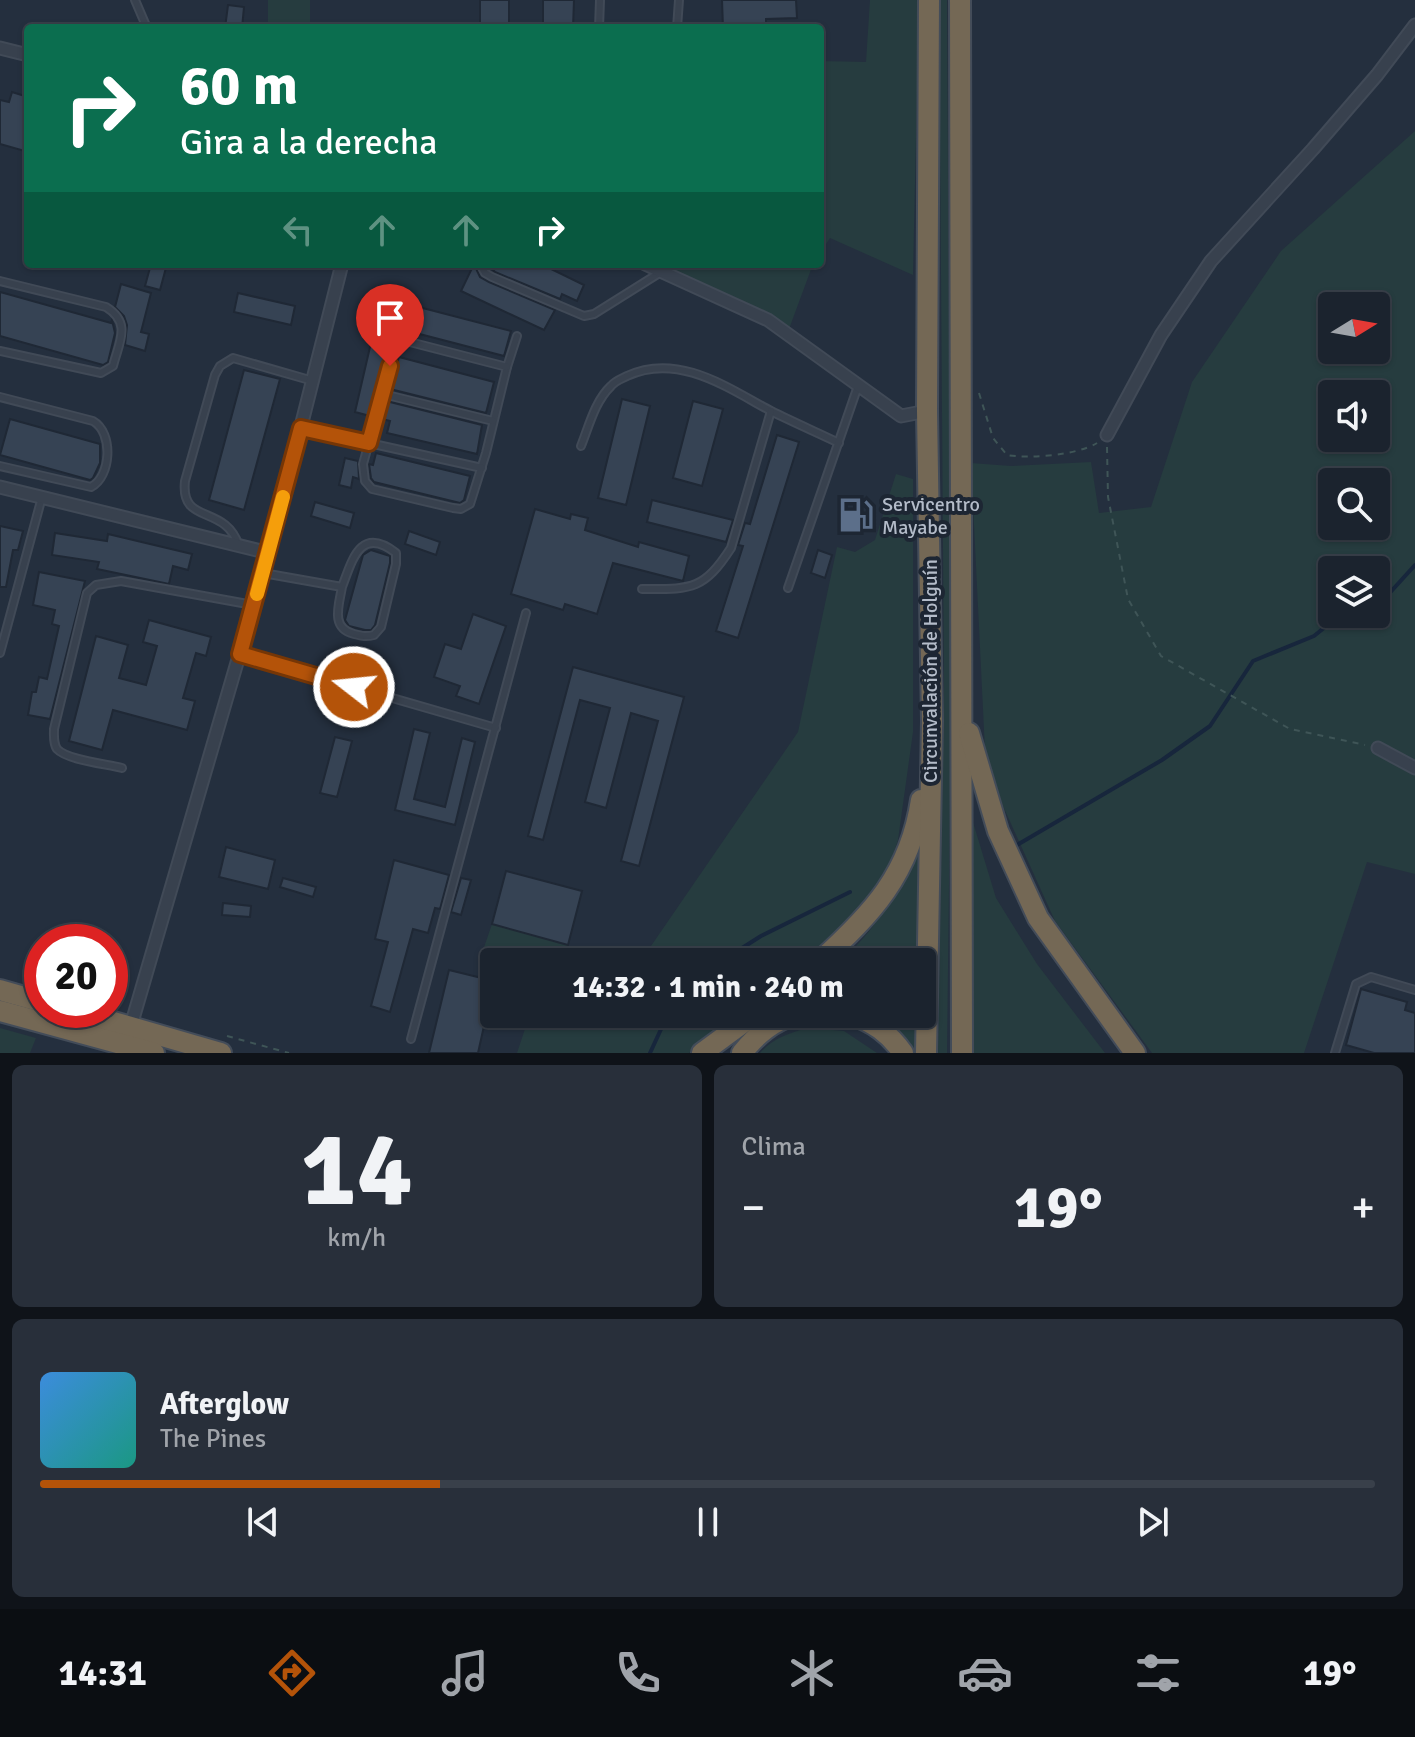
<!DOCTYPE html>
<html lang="es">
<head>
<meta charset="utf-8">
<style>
  :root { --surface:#1b232e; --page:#282f3a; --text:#f1f3f6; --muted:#a0a4aa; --line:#39404a; --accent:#b45309 }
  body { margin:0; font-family:Signika,sans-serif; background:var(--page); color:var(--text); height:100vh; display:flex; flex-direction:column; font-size:30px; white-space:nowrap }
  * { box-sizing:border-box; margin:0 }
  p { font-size:26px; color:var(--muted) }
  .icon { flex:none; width:44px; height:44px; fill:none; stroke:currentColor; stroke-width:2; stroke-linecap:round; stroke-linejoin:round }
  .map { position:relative; height:1053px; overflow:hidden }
  .side { display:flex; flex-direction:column; gap:12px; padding:12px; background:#0f1319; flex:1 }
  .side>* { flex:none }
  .banner { position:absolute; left:24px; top:24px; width:800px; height:244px; border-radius:8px; box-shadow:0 2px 6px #0004,0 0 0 2px var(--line); background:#0b6e4f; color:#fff; overflow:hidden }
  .needle { width:52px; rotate:79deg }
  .fabs { position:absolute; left:1318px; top:292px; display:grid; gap:16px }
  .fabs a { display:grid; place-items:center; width:72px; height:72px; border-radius:8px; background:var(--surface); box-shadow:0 2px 6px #0004,0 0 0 2px var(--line); font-size:40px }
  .speed { position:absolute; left:24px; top:924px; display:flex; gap:16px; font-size:40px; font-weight:700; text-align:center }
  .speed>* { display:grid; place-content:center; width:104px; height:104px; border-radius:50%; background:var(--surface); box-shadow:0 2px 6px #0004,0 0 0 2px var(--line); line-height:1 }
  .speed .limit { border:12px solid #d22; background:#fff; color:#111 }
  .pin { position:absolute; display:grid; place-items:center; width:68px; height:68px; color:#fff; margin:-82px -34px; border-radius:50% 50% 50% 0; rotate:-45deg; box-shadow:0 0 8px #0007 }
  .pin .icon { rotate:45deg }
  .me { position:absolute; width:88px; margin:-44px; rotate:286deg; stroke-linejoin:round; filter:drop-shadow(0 0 6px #0008) }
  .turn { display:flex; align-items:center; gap:28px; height:168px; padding:0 24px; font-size:36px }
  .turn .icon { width:104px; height:104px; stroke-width:2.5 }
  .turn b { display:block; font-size:56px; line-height:68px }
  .lanes { display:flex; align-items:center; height:76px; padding:0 24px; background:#0003; justify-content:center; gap:40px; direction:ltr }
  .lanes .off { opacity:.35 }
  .big { font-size:60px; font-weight:800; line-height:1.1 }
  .side .widget { flex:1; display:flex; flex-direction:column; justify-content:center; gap:12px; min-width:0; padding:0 28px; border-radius:12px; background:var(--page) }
  .side .dial { align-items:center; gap:0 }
  .dial b { font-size:104px; line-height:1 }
  .song { display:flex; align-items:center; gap:24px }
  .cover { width:96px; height:96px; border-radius:12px; background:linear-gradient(135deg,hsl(210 70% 55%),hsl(170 70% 35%)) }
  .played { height:8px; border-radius:4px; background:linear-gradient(90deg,var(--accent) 30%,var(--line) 30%) }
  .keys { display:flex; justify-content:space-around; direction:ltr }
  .heat { display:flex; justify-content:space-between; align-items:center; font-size:44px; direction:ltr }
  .side .tiles { flex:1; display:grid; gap:12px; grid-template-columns:1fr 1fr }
  .widget:last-child { grid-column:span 2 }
  .trip { position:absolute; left:480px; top:948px; width:456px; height:80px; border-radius:8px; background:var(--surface); box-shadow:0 2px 6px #0004,0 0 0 2px var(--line); font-weight:800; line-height:80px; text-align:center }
  .tab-bar { display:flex; height:128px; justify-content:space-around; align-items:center; background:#0b0e12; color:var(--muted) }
  .tab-bar .icon { width:56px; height:56px }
  .tab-bar .active { color:var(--accent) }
  .tab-bar b { font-size:36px; color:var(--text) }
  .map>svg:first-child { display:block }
  .green { fill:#263c3f; fill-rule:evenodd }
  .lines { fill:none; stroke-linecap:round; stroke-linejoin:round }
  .stream { stroke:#17263c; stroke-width:4 }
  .building { fill:#364354; stroke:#1f2835; stroke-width:2 }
  .lane-casing { stroke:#414a57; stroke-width:10 }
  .street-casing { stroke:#414a57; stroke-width:15 }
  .highway-casing { stroke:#434c59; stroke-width:24 }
  .path { stroke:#3f5557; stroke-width:2; stroke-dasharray:6 6; stroke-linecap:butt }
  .lane { stroke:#38414e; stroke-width:6 }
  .street { stroke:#38414e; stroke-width:11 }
  .highway { stroke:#746855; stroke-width:20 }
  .route-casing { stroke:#753606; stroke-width:20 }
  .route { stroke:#b45309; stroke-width:14 }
  .slow { stroke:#f59e0b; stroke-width:14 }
  .labels { text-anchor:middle; stroke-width:8; stroke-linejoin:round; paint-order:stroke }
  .poi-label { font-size:20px; fill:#b4bcc9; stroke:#1d2633; text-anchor:start }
  .street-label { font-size:20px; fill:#b4bcc9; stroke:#1d2633 }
</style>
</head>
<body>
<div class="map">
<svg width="1415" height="1053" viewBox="0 0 1415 1053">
  <rect width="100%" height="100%" fill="#242f3e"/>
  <g class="green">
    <rect x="268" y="0" width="42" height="28"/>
    <polygon points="870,0 919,0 913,275 830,238 820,253 820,61 866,62"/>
    <polygon points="939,0 947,0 951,717 947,1053 938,1053 944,685"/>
    <path d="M1415 131V874L1367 862 1304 1053H1152L1055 921 1003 806 985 750 971 463 1011 466 1091 462 1099 513 1151 507 1192 382 1281 251ZM1332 306H1376V350H1332ZM1332 394H1376V438H1332ZM1332 482H1376V526H1332ZM1332 570H1376V614H1332Z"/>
    <path d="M674 264H813L789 329C757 305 716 287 678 277Z"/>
    <polygon points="896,474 913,479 913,732 898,840 887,873 859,913 805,962 640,962 798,732 837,547 855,552 875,540"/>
    <polygon points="972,819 996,898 1037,964 1105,1053 967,1053"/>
    <path d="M924 832 922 962H840C880 926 905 881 924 832Z"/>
    <polygon points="492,924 568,945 576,962 494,962 494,979 480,959"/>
    <polygon points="501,1014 596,1014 608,1021 612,1014 736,1014 689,1053 517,1053 527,1023"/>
    <polygon points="854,1014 921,1014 920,1053 905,1053"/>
    <polygon points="0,1028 36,1038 30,1053 0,1053"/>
    <path d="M807 1028 844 1031 877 1053H760C773 1038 788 1034 807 1028Z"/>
  </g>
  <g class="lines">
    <g class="stream">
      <polyline points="1376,608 1415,565"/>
      <polyline points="1017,845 1162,760 1210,726 1253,661 1314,636 1340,615 1348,614"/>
      <polyline points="720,962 761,936 850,892"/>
      <polyline points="650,1053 662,1027 673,1014"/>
    </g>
  </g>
  <g class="building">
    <rect x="480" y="0" width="29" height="28"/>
    <polygon points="543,0 574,0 573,28 543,28"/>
    <polygon points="722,0 796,0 797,18 766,19 766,28 723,28"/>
    <polygon points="228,5 244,7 242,28 225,28"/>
    <polygon points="12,92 28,97 28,152 0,144 0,100 9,102"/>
    <polygon points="151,264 167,264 160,290 145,286"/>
    <polygon points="474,264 480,277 489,282 555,310 544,330 461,291"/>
    <polygon points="487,264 541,264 584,285 577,301 562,294 560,299 495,272"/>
    <polygon points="121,284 151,293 141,332 149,334 145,351 125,345 127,325 124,316 115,307"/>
    <polygon points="0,292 111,323 112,320 115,333 108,362 103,365 0,336"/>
    <polygon points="238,293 295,306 291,325 234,312"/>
    <polygon points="415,306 511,331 504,356 408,331"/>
    <polygon points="373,334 389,338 387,354 370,416 355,412"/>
    <polygon points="399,357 494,382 486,413 390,389"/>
    <polygon points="244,370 280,379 244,510 209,500"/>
    <polygon points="622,399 650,406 626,505 598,498"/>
    <polygon points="386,401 482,425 477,454 387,433 390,421 382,419"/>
    <polygon points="693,401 723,409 702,486 673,478"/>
    <polygon points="10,419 100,444 100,463 93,478 90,480 0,455"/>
    <polygon points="777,435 799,442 738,638 716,631 743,546 738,545 745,523 750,524"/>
    <polygon points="376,453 470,476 464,500 460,503 374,482 371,478 369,464 373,465"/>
    <polygon points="345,458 358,461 359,479 353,477 351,488 339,485"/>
    <polygon points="652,500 733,520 726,542 647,522"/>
    <polygon points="315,502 354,513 350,528 311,516"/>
    <polygon points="535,509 570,519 571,514 588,518 585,530 638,547 639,542 689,556 683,581 613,563 597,614 565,604 563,610 511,594"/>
    <polygon points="0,526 23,531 18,550 13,550 6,587 0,587"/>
    <polygon points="409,531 440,542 436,555 405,544"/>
    <polygon points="55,533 107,541 108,534 192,554 188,570 173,566 169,584 97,569 99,562 52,555"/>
    <polygon points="371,550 390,556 390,563 375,625 371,630 365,630 349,626 345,620 363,555"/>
    <polygon points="818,550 832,555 825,578 811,573"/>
    <polygon points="39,572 85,581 50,719 28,715 32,692 36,692 39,677 47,679 59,626 52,624 55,610 33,605"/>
    <polygon points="473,614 506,626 479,704 456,696 460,686 434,677 445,644 461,649"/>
    <polygon points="149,620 211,637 206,656 196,653 183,698 195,701 187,730 113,710 102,750 69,741 96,636 128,645 119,678 146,685 157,646 143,642"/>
    <polygon points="573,667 684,697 639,866 621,861 658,721 631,713 606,808 585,802 610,708 580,700 543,840 528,836"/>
    <polygon points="414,729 430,733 414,799 445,807 462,738 475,742 455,825 395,810"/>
    <polygon points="335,737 352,741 337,797 320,793"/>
    <polygon points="226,847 275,860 268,889 219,877"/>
    <polygon points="394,860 449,875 440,909 435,908 428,933 413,929 390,1012 371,1006 388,942 375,939"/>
    <polygon points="506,871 582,891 568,945 492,924"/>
    <polygon points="283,878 316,887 313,897 280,887"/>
    <polygon points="461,878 471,880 461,915 451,912"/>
    <polygon points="223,903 251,906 250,917 222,915"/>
    <polygon points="449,970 494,981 478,1053 429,1053"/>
    <polygon points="1361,989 1407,1002 1405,1010 1415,1013 1415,1053 1374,1053 1346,1045"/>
  </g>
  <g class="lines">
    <g class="lane-casing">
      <g id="lane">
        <polyline points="135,0 147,28"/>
        <polyline points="599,28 600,0"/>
        <polyline points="677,28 679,0"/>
        <polyline points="480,264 485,273 492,277 584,316 594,314 661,272"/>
        <path d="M0 281 106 307C132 323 119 342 113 366L101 373 0 351"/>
        <polyline points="408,300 363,464 365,481 372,489 453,508 461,509 470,504 486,453 507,367 517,336"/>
        <polyline points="398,339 507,367"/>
        <polyline points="383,394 493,421"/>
        <path d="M0 397 93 421C114 433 111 477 91 487L0 466"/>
        <polyline points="301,428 482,468"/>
        <path d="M581 446C589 426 595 401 611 386 615 381 621 379 627 376 678 352 728 388 771 411 793 422 816 432 839 443"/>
        <path d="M239 546C225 503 180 526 185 481L215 375 220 366 233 358 313 381"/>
        <path d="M263 573 342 587C352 561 360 525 396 553V564L381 627 374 635C366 637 362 636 354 634 330 628 339 605 342 587"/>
        <polyline points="788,588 858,386"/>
        <path d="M642 589C691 589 703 591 731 548L771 411"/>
        <polyline points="0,653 42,497"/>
        <polyline points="240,654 496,728"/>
        <path d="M122 768C107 764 67 760 57 749 53 743 54 736 54 729L87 593 96 585 121 581 253 605"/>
        <polyline points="411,1039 526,613"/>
        <polyline points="1335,1053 1356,984 1371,977 1415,990"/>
      </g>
    </g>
    <g class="street-casing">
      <g id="street">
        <polyline points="0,48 28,55"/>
        <polyline points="645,264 768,320 901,416 927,411"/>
        <polyline points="1107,435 1161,335 1211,261 1313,149 1377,75 1415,25"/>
        <polyline points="0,487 269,553"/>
        <polyline points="1378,748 1415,768"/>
        <polyline points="130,1029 269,553 342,264"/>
      </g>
    </g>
    <g class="highway-casing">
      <g id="highway">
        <polyline points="960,0 962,1053"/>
        <polyline points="969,733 998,831 1038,918 1135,1053"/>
        <path d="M819 962C872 914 910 874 921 800"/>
        <polyline points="0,990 42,1002"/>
        <polyline points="72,1010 221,1053"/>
        <polyline points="0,1011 154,1053"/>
        <path d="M850 1014C873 1022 889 1033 903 1053"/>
        <polyline points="702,1053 755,1014"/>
        <path d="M742 1053C757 1034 773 1021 796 1014"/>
        <polyline points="926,1053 932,721 927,411 929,0"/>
      </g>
    </g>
    <g class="path">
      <path d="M979 393 993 438 1007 455C1029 459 1078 455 1097 443"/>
      <polyline points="1107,447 1108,497 1128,599 1161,656 1290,729 1365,745"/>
      <polyline points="227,1036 289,1053"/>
    </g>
    <use href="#lane" class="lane"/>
    <use href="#street" class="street"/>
    <use href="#highway" class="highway"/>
  </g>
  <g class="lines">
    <g class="route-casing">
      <polyline id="route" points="354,687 240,654 301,428 369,443 390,366"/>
    </g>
    <use href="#route" class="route"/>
    <polyline class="slow" points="257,594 283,497"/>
  </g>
  <defs>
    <g id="fuel-bare" transform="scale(2.76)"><path d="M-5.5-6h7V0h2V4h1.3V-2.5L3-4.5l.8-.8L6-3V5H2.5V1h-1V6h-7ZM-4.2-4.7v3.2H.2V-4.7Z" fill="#5c6f8a" stroke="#1d2633" stroke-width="2.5" paint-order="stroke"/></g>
  </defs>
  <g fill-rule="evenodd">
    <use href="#fuel-bare" x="856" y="515"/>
  </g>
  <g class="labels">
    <g class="poi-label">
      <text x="882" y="511">Servicentro<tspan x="882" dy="23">Mayabe</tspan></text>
    </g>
    <g class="street-label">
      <text transform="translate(930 671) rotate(-90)" y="7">Circunvalación de Holguín</text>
    </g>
  </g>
</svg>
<div class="fabs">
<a><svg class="needle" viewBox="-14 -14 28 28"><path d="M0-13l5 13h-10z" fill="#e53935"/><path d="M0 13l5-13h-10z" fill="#a0a4aa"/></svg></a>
<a><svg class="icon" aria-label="sound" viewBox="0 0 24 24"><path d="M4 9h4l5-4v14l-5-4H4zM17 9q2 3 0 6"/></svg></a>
<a><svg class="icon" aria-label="search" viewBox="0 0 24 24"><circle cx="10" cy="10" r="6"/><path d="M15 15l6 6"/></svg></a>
<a><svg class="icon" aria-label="layers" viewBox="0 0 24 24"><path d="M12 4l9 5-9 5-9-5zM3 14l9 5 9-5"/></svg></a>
</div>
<div class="speed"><div class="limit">20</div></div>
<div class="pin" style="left:390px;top:366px;background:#d93025"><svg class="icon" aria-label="arrive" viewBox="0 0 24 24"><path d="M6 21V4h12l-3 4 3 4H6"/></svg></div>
<svg class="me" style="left:354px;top:687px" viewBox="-20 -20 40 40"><circle r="17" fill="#b45309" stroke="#fff" stroke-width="3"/><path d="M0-11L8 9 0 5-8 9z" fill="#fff"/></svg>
<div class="trip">14:32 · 1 min · 240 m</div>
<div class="banner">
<div class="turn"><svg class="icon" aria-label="right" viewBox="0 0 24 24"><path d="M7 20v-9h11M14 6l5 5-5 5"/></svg><div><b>60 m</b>Gira a la derecha</div></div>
<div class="lanes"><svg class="icon off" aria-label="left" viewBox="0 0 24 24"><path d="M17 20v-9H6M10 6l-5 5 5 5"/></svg><svg class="icon off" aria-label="ahead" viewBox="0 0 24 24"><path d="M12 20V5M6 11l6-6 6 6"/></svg><svg class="icon off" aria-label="ahead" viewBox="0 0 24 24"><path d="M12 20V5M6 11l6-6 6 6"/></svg><svg class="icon" aria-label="right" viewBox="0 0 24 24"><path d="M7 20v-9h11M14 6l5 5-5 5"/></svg></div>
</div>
</div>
<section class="side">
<div class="tiles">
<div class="widget dial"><b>14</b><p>km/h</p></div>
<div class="widget"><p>Clima</p>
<div class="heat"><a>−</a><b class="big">19°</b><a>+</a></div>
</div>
<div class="widget">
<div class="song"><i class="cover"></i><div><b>Afterglow</b><p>The Pines</p></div></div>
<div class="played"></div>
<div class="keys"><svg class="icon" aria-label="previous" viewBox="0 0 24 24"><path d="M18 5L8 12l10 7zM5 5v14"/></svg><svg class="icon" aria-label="pause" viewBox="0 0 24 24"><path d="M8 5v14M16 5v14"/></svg><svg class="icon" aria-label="next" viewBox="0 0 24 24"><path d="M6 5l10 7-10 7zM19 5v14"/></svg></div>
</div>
</div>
</section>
<nav class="tab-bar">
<b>14:31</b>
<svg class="icon active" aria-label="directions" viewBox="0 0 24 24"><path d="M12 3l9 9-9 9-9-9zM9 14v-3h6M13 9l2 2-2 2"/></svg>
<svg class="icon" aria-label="music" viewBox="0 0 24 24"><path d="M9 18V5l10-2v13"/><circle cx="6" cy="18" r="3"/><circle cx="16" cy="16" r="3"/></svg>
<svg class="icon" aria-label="phone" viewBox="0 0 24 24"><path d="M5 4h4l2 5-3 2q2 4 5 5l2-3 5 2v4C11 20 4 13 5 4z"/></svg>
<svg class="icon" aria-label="climate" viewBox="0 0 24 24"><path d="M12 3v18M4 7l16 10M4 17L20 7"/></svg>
<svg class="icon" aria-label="car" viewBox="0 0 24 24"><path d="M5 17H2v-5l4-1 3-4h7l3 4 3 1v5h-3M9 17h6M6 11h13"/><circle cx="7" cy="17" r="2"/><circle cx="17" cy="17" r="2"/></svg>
<svg class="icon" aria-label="filters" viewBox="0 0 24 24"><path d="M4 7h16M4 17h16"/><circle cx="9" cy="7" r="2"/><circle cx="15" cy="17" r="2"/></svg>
<b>19°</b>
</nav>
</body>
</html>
